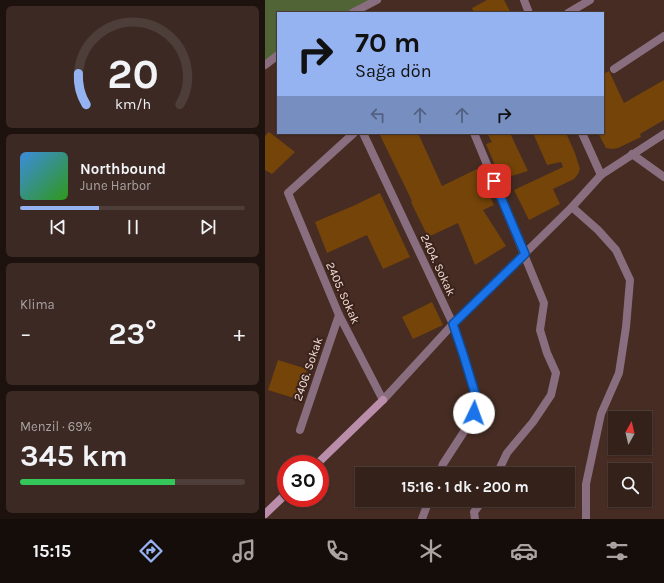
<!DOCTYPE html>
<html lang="tr">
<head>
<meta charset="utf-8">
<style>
  :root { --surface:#34211a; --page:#3c2923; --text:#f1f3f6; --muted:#a9a3a2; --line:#4e3e39; --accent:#95b2f1 }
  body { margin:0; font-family:Karla,sans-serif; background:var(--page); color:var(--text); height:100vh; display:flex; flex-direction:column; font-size:15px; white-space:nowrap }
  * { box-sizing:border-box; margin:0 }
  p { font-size:13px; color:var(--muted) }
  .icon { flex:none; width:22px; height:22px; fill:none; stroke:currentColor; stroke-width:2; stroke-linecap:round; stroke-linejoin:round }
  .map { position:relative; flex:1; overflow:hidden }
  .side { display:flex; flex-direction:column; gap:6px; padding:6px; background:#1d120e; width:265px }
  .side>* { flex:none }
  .banner { position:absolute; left:12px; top:12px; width:327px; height:122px; border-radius:0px; box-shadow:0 1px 3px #0004,0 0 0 1px var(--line); background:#95b2f1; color:#111; overflow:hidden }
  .needle { width:26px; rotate:8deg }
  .fabs { position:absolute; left:343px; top:411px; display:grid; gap:8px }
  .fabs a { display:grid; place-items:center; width:44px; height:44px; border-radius:0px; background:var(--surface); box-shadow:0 1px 3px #0004,0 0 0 1px var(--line); font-size:20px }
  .speed { position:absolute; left:12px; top:455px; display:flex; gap:8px; font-size:20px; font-weight:700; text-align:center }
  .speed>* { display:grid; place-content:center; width:52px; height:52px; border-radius:50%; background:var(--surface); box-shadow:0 1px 3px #0004,0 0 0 1px var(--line); line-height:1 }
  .speed .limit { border:6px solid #d22; background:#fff; color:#111 }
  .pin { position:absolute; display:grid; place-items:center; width:34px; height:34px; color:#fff; margin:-17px; border-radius:8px; box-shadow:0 2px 6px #0006 }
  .me { position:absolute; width:44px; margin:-22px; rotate:3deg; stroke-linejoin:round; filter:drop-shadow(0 0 3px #0008) }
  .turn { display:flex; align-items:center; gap:14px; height:84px; padding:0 12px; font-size:18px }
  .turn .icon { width:52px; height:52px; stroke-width:2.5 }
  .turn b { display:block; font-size:28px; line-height:34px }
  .lanes { display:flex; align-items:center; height:38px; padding:0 12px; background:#0003; justify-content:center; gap:20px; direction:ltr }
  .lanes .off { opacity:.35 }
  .big { font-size:30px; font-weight:700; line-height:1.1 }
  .side .widget { flex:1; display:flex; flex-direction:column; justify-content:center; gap:6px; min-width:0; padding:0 14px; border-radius:6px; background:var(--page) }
  .side .dial { align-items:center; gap:0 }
  .dial svg { height:104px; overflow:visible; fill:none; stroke:var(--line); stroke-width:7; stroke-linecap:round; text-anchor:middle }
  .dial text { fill:var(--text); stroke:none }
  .song { display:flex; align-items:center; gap:12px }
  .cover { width:48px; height:48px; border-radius:6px; background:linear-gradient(135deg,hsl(210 70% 55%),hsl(110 70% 35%)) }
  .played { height:4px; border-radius:2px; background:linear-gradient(90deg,var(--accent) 35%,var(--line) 35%) }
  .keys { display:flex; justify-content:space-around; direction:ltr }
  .heat { display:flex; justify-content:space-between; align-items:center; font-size:22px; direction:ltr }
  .charge { height:6px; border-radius:3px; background:linear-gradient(90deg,#34c759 69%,var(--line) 0) }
  .trip { position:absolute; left:90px; top:467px; width:220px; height:40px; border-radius:0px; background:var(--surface); box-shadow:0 1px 3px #0004,0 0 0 1px var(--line); font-weight:700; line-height:40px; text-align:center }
  .tabs { display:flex; height:64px; justify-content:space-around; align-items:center; background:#150d0a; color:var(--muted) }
  .tabs .icon { width:28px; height:28px }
  .tabs .current { color:var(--accent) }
  .tabs b { font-size:18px; color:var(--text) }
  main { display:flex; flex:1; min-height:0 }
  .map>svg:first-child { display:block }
  .green { fill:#506436 }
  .building { fill:#744409 }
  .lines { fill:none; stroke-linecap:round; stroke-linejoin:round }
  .street { stroke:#896e7f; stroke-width:8 }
  .secondary { stroke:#ba8eaa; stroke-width:8 }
  .route-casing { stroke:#114b97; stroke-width:10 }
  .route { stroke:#1a73e8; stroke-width:7 }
  .labels { text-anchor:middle; stroke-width:4; stroke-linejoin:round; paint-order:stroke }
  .street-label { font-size:12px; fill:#f1e0da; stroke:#3b221a }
</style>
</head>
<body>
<main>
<section class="side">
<div class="widget dial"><svg viewBox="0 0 100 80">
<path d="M14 69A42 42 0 1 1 86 69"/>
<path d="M14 69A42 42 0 0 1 8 45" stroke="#95b2f1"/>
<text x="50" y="56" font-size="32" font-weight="700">20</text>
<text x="50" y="72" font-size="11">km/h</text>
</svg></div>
<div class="widget">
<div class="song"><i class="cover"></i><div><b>Northbound</b><p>June Harbor</p></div></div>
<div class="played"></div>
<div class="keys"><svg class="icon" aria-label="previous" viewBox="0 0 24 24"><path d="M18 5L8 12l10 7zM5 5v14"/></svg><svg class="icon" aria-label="pause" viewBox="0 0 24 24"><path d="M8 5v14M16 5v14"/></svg><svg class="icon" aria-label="next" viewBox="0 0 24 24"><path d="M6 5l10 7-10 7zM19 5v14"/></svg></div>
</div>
<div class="widget"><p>Klima</p>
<div class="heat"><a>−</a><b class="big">23°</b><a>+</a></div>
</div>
<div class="widget"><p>Menzil · 69%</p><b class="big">345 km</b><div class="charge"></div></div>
</section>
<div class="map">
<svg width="399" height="519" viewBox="0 0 399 519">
  <rect width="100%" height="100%" fill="#462c23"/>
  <polygon class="green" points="0,0 112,0 87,13 13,13 13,55 0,65"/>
  <g class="building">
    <polygon points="222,0 239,0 246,13 209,13 207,8"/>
    <polygon points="344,71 359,103 399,80 399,120 375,134 376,137 353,148 347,149 341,148 333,133 338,133 338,74"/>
    <polygon points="4,132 30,152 7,174 0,170 0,136"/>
    <polygon points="114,133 153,133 177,186 212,169 229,205 218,210 241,246 210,265 193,223 163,237 146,202 147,201"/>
    <polygon points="222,133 245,133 263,171 236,179 221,144 227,142"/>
    <polygon points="268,133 301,133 310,153 315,169 313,174 309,179 288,189 295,204 264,220 249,190 298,167 296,162 282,165"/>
    <polygon points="115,193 145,257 118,269 102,235 62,253 50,222 88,206"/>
    <polygon points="167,302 178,325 148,339 137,317"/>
    <polygon points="13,360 42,369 32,399 3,390"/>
  </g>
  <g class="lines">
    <g class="street">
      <polyline points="259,0 264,13"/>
      <polyline points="87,13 112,0"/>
      <polyline points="303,13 325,0"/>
      <polyline points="0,65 13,55"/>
      <polyline points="349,69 399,36"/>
      <polyline points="89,133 23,193 74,315 118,400 188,324 307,207 336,175 399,134"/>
      <polyline points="98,133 188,324 199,357 212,400 209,413 202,427 178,464 174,474"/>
      <polyline points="209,133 279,303 275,330 282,353 291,373 286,395 268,422 242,453 232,474"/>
      <polyline points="317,133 336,175"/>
      <polyline points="367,154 399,177"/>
      <polyline points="307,207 333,230 351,250 365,280 361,327 354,373 336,414 321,484 321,519"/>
      <polyline points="35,430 74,315"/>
      <polyline points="157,519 164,500"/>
      <polyline points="210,519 209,512 218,500"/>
    </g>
    <g class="secondary">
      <polyline points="52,464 118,400"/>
      <polyline points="0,514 21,494"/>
    </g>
  </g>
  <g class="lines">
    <g class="route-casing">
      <polyline id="route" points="209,413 212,400 199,357 188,324 260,254 229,181"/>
    </g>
    <use href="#route" class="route"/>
  </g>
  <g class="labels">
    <g class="street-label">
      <text transform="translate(173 265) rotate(65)" y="4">2404. Sokak</text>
      <text transform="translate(78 293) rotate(66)" y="4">2405. Sokak</text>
      <text transform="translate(43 369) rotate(-71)" y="4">2406. Sokak</text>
    </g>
  </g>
</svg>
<div class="fabs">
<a><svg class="needle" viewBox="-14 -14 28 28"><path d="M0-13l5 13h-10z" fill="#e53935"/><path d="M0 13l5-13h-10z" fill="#a9a3a2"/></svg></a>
<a><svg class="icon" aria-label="search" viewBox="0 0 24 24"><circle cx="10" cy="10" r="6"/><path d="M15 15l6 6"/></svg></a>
</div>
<div class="speed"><div class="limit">30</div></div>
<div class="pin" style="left:229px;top:181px;background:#d93025"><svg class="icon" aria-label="arrive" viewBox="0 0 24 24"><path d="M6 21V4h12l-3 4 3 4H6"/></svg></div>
<svg class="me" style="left:209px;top:413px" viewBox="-20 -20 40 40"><circle r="19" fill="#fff"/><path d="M0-13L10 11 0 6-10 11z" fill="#1a73e8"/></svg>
<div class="trip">15:16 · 1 dk · 200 m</div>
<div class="banner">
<div class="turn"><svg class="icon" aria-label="right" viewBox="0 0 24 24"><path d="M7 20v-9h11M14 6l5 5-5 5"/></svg><div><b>70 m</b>Sağa dön</div></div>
<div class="lanes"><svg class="icon off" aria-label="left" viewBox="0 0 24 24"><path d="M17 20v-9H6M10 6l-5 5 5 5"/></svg><svg class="icon off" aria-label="ahead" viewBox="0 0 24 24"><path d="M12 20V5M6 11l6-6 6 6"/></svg><svg class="icon off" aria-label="ahead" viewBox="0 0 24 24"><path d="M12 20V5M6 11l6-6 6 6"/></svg><svg class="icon" aria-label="right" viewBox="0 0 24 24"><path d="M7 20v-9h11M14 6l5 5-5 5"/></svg></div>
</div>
</div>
</main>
<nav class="tabs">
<b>15:15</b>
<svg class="icon current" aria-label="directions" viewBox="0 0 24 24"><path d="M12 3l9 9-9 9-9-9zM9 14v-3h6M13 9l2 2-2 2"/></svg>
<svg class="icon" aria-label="music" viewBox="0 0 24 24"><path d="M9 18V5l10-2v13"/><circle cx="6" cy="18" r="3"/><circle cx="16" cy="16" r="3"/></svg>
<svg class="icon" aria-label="phone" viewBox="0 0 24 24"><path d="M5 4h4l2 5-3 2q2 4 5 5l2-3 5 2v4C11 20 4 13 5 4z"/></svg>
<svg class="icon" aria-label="climate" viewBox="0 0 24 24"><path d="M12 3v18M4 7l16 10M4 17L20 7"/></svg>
<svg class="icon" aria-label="car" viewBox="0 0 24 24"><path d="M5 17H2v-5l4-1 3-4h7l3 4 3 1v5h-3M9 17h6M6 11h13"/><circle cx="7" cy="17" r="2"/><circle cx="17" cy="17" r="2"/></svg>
<svg class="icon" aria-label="filters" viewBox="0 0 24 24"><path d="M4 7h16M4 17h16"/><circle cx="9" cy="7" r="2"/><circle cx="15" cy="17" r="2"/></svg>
</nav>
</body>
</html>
